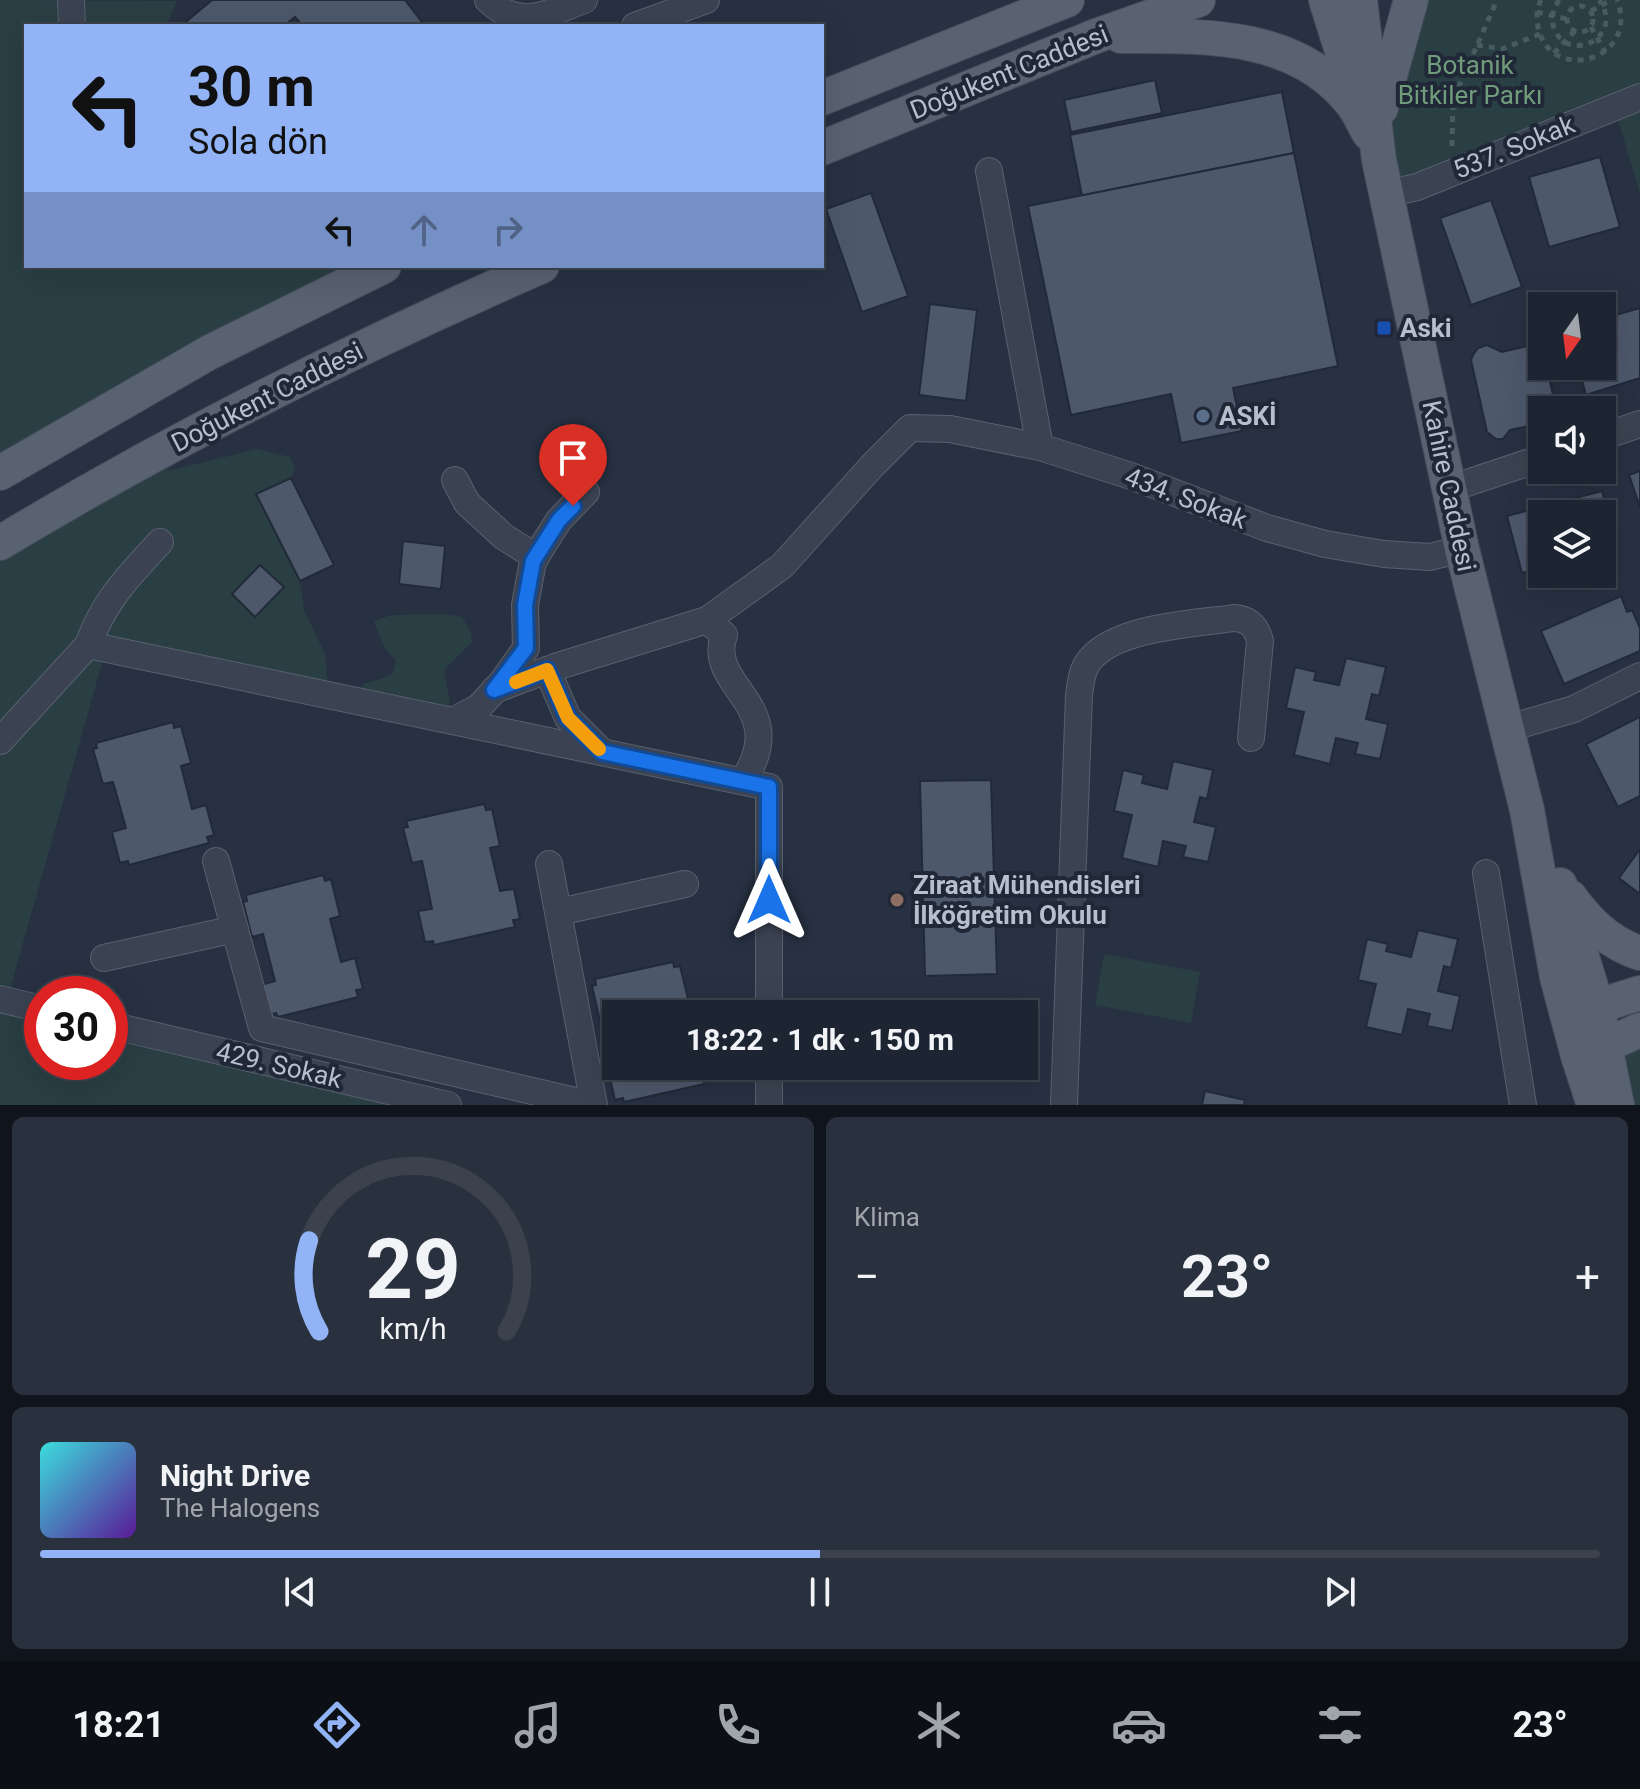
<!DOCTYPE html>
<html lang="tr">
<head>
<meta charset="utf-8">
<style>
  :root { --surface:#1d2532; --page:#2a313e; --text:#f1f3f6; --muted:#a0a5ac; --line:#3b424d; --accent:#92b4f7 }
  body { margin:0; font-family:Roboto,sans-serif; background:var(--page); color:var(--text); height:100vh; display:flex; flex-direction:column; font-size:30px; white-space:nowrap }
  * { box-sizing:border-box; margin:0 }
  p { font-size:26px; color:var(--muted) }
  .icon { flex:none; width:44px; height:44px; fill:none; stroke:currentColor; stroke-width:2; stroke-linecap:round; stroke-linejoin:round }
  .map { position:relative; height:1105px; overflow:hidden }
  .sheet { display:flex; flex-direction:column; gap:12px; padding:12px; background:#10141c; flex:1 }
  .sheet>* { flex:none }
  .guide { position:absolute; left:24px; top:24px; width:800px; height:244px; border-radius:0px; box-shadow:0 8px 32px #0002,0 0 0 2px var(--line); background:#92b4f7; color:#111; overflow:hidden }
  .needle { width:52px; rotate:194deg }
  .fabs { position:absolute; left:1528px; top:292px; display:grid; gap:16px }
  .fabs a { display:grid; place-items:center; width:88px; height:88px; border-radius:0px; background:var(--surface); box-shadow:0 8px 32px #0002,0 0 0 2px var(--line); font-size:40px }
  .speed { position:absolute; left:24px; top:976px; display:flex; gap:16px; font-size:40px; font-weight:700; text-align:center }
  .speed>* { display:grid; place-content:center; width:104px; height:104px; border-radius:50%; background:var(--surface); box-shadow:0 8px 32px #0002,0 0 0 2px var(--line); line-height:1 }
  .speed .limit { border:12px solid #d22; background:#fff; color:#111 }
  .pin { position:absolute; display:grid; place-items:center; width:68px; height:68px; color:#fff; margin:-82px -34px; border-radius:50% 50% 50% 0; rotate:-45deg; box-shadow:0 0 8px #0007 }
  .pin .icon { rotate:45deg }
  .me { position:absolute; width:88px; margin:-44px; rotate:0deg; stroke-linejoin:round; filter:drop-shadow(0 0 6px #0008) }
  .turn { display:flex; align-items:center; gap:28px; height:168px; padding:0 32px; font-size:36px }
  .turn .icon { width:104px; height:104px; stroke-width:2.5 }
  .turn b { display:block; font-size:56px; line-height:68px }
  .lanes { display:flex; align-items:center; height:76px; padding:0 32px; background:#0003; justify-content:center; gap:40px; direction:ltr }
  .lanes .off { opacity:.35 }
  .big { font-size:60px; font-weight:700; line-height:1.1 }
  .sheet .widget { flex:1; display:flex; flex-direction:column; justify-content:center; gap:12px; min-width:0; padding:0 28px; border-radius:12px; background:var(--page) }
  .sheet .dial { align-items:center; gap:0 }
  .dial svg { height:208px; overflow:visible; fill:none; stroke:var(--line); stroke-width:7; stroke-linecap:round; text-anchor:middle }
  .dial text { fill:var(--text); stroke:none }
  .song { display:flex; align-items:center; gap:24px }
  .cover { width:96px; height:96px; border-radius:12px; background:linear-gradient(135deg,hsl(180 70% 55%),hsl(270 70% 35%)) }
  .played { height:8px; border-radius:4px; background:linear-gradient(90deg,var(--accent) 50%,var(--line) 50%) }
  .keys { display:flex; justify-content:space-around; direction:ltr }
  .heat { display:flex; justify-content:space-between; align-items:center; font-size:44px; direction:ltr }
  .sheet .tiles { flex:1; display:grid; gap:12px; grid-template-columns:1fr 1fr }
  .widget:last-child { grid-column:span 2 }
  .trip { position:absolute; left:602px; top:1000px; width:436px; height:80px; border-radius:0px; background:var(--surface); box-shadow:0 8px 32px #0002,0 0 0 2px var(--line); font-weight:700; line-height:80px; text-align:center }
  .dock { display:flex; height:128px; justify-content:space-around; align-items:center; background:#0c0f14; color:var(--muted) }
  .dock .icon { width:56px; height:56px }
  .dock .selected { color:var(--accent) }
  .dock b { font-size:36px; color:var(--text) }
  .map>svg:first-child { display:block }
  .green { fill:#293f43 }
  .building { fill:#4d586b; stroke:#222a39; stroke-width:2 }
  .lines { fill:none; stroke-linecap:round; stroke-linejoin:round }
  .minor-casing { stroke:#59616f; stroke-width:28 }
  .major-casing { stroke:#454c5b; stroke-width:36 }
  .path { stroke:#475c60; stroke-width:5; stroke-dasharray:6 6; stroke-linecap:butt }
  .minor { stroke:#3b4352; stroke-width:26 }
  .major { stroke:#596271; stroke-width:34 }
  .route-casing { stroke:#114b97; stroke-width:20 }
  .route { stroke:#1a73e8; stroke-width:14 }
  .slow { stroke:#f59e0b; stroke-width:14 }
  .transit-dot { fill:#1a4fb4; stroke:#202837; stroke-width:3 }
  .service-dot { fill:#5c6f8a; stroke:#202837; stroke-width:3 }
  .education-dot { fill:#8d6e63; stroke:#202837; stroke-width:3 }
  .labels { text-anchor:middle; stroke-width:8; stroke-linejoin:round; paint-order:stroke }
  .park-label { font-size:26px; fill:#709c7c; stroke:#202837 }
  .street-label { font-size:26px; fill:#b8bfcc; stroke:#202837 }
  .poi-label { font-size:26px; font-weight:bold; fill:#b8bfcc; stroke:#202837; text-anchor:start }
</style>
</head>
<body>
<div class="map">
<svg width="1640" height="1105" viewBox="0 0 1640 1105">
  <rect width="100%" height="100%" fill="#273142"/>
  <g class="green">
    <polygon points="0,0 177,1 166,26 26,26 26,266 384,266 0,473"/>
    <polygon points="1411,0 1640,0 1640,193 1614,107 1386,194 1381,103"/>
    <polygon points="168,447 168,471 257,449 290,457 295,468 291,478 257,495 300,581 304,610 325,654 329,695 106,649 7,1000 42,1009 42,1062 110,1062 110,1025 448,1105 0,1105 0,543"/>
    <polygon points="444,614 462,617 471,632 472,642 444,670 453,721 355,696 365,683 384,678 393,673 396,661 384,647 374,621 391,615"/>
    <polygon points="1104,954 1200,972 1191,1023 1095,1005"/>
    <polygon points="1640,1030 1640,1105 1617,1105 1605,1046"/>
  </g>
  <g class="building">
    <polygon points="212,0 405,0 425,26 303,26 295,17 284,26 181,26"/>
    <polygon points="1155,80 1162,113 1071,132 1064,100"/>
    <polygon points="1282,92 1294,153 1082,196 1070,135"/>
    <polygon points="1294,153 1338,366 1233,388 1242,431 1181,443 1171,394 1071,415 1028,206"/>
    <polygon points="1600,157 1620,227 1549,247 1529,177"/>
    <polygon points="871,193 908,296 862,312 826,209"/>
    <polygon points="1491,200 1522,287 1471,305 1440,218"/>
    <polygon points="930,304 977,310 966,401 919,395"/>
    <polygon points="1640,308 1640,378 1586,395 1578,366 1602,366 1602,319"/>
    <polygon points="1540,343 1542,366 1546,366 1557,410 1542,410 1542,414 1538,415 1534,425 1510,430 1503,439 1496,439 1487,432 1471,360 1473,355 1478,348 1487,345 1502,352"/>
    <polygon points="1640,471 1640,507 1629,475"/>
    <polygon points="291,478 334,565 300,581 256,494"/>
    <polygon points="1602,491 1617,548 1602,552 1602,514 1542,514 1542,567 1522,573 1507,516"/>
    <polygon points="403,541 445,546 441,589 399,584"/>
    <polygon points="260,565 284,587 255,617 232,594"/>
    <polygon points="1621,596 1627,612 1632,610 1640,628 1640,651 1564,684 1541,631"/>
    <polygon points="1346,658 1386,667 1379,696 1372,694 1366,719 1388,724 1380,759 1355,754 1358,743 1336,738 1330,764 1294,755 1304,712 1286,708 1295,667 1316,672 1314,680 1339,685"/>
    <polygon points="1640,717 1640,796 1618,807 1586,744"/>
    <polygon points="173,722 174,728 181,726 191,763 181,766 192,809 206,805 214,835 207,837 209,843 129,865 128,861 120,863 112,832 126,828 113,782 103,784 93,749 97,748 96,743"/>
    <polygon points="1173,761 1213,770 1207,799 1200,797 1194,822 1216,827 1208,862 1183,857 1186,846 1163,841 1158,867 1122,858 1132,815 1114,811 1123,770 1144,775 1142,783 1167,789"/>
    <polygon points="991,780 997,974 925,976 920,781"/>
    <polygon points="484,804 486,810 492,809 500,846 490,848 500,891 514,889 520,919 513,920 515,927 434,945 433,941 425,942 418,911 432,909 422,861 412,863 403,828 408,827 406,821"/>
    <polygon points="1640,849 1640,894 1619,878"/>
    <polygon points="323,875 325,881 331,879 340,916 330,919 341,962 355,958 363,989 356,990 358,997 278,1017 276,1013 269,1015 261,985 275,981 263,934 252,937 243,902 247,901 246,895"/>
    <polygon points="1418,930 1458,939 1451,968 1444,966 1438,991 1460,996 1452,1031 1427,1026 1430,1014 1408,1009 1402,1035 1366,1027 1376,984 1358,980 1367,939 1388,944 1386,951 1411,957"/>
    <polygon points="673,962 674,967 680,966 689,1003 679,1005 681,1014 616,1014 616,1041 611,1019 600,1021 592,986 596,985 595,979"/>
    <polygon points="622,1066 708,1066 710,1076 703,1078 704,1084 624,1102 623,1098 615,1100 608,1070"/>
    <polygon points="1205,1091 1245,1100 1244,1105 1202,1105"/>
  </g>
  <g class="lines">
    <g class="minor-casing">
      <g id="minor">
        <polyline points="71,0 72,26"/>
        <path d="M488 0C520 31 549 13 584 0"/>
        <polyline points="635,26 706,0"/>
        <polyline points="989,171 1040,447"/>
        <polyline points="1386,194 1417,187 1640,97"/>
        <polyline points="1602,437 1640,424"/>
        <polyline points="455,480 467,503 504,537 536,557"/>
        <polyline points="1449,489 1542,458"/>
        <path d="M707 620 724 635C705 688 793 704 743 781"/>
        <path d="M88 645C105 599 128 577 160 542"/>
        <polyline points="547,670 568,718 602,752"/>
        <polyline points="494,690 555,667 707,620 782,566 872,466 910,428 950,429 1040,447 1131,476 1267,528 1325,544 1384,554 1430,557 1462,549"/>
        <polyline points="453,721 479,707 502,682 526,648 525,605 533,561 559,520 586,492"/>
        <polyline points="1509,728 1574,709 1640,676"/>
        <polyline points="0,741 88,645 769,787 769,1014"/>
        <polyline points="216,861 262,1028 592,1105"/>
        <polyline points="549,864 594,1105"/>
        <polyline points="1486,873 1523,1105"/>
        <polyline points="559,912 685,884"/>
        <polyline points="104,958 235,929"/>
        <polyline points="0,999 42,1009"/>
        <polyline points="110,1025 448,1105"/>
        <polyline points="769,1066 769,1105"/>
        <path d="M1064 1105 1079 695C1080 687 1081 678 1084 670 1101 627 1194 624 1234 618 1249 619 1256 626 1260 641L1251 738"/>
      </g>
    </g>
    <g class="major-casing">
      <g id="major">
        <polyline points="1326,0 1357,99"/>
        <polyline points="1360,0 1379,160 1462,549 1527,810 1557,977 1578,1056 1594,1105"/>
        <path d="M1121 36C1202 36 1294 32 1350 101 1358 110 1363 123 1369 133"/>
        <polyline points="822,98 1067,0"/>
        <polyline points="1381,108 1411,0"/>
        <polyline points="822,148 1096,36 1198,0"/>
        <polyline points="0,473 210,352 384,266"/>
        <path d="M0 543C174 438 356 347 542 266"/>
        <polyline points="1560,885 1597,1006 1617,1105"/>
        <path d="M1570 897C1589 923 1609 943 1640 953"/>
        <polyline points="1576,1013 1640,993"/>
        <polyline points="1586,1054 1640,1030"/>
      </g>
    </g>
    <g class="path">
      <path d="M1541 0C1536 10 1536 20 1539 31 1555 85 1640 58 1617 0"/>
      <path d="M1559 0C1553 10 1550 19 1555 31 1572 64 1625 35 1599 0"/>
      <circle cx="1580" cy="19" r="13"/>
      <polyline points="1591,11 1611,0"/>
      <polyline points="1537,12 1567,19"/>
      <polyline points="1591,27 1605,52"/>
      <polyline points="1477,45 1502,49 1540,34"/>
      <polyline points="1554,53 1575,31"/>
      <polyline points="1452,146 1453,100 1497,0"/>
    </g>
    <use href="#minor" class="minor"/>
    <use href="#major" class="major"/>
  </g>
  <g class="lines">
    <g class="route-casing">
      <polyline id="route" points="573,506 559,520 533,561 525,605 526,648 494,690 547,670 568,718 602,752 769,787 769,900"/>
    </g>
    <use href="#route" class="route"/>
    <polyline class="slow" points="516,682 547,670 568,718 599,749"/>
  </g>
  <rect class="transit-dot" x="1376" y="320" width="16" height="16" rx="4"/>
  <circle class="service-dot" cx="1203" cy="416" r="8"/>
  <circle class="education-dot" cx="897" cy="900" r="8"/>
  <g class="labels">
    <g class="park-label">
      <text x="1470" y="74">Botanik<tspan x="1470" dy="30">Bitkiler Parkı</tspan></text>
    </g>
    <g class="street-label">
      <text transform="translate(1009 72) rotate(-22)" y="9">Doğukent Caddesi</text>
      <text transform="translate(1514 147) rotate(-22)" y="9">537. Sokak</text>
      <text transform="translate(267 397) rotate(-27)" y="9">Doğukent Caddesi</text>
      <text transform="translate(1449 486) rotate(78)" y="9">Kahire Caddesi</text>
      <text transform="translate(1186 498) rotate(21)" y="9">434. Sokak</text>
      <text transform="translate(279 1065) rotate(13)" y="9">429. Sokak</text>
    </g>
    <g class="poi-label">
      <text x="1400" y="337">Aski</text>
      <text x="1219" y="425">ASKİ</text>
      <text x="913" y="894">Ziraat Mühendisleri<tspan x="913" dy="30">İlköğretim Okulu</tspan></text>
    </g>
  </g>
</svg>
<div class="fabs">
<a><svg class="needle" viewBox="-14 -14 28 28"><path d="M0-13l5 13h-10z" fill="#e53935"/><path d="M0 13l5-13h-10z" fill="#a0a5ac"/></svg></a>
<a><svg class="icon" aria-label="sound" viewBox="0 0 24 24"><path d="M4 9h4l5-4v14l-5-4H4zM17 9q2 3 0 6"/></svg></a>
<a><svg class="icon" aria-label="layers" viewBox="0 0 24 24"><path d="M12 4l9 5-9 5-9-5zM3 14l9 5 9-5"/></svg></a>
</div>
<div class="speed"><div class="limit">30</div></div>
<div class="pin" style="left:573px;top:506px;background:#d93025"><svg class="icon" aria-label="arrive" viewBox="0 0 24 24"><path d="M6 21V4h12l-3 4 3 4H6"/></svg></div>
<svg class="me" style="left:769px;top:900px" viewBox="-20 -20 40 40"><path d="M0-17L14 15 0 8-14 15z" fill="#1a73e8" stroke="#fff" stroke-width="4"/></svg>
<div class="trip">18:22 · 1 dk · 150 m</div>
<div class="guide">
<div class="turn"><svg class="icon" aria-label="left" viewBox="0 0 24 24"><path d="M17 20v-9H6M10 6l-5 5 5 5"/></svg><div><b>30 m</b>Sola dön</div></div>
<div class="lanes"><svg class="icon" aria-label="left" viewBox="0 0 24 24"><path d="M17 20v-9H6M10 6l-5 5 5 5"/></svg><svg class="icon off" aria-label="ahead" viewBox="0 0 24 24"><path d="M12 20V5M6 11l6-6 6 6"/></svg><svg class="icon off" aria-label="right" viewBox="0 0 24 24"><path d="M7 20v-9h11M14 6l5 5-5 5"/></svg></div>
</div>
</div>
<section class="sheet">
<div class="tiles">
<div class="widget dial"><svg viewBox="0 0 100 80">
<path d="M14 69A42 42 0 1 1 86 69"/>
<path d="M14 69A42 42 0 0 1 10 34" stroke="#92b4f7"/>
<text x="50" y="56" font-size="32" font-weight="700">29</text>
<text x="50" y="72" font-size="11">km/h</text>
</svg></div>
<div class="widget"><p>Klima</p>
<div class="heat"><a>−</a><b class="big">23°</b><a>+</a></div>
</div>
<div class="widget">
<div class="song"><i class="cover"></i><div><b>Night Drive</b><p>The Halogens</p></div></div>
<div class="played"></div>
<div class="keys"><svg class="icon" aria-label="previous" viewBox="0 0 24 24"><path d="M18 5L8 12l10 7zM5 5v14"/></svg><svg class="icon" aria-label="pause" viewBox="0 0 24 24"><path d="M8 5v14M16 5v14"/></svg><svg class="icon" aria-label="next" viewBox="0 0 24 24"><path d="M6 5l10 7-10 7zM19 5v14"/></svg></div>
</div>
</div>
</section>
<nav class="dock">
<b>18:21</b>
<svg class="icon selected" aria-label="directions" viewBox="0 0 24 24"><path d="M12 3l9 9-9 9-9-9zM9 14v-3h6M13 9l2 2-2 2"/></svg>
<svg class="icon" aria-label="music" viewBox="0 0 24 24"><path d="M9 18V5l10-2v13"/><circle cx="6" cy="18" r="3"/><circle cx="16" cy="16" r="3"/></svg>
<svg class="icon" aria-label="phone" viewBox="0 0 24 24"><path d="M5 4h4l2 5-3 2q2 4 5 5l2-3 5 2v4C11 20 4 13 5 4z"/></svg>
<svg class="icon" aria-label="climate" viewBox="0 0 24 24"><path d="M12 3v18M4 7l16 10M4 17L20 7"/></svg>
<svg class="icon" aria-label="car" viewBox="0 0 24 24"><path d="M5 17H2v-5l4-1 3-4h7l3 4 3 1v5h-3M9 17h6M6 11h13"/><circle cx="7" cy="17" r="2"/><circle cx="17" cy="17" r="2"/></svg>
<svg class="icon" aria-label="filters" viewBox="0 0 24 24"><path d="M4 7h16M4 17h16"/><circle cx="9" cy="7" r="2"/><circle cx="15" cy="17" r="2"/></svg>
<b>23°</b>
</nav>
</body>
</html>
